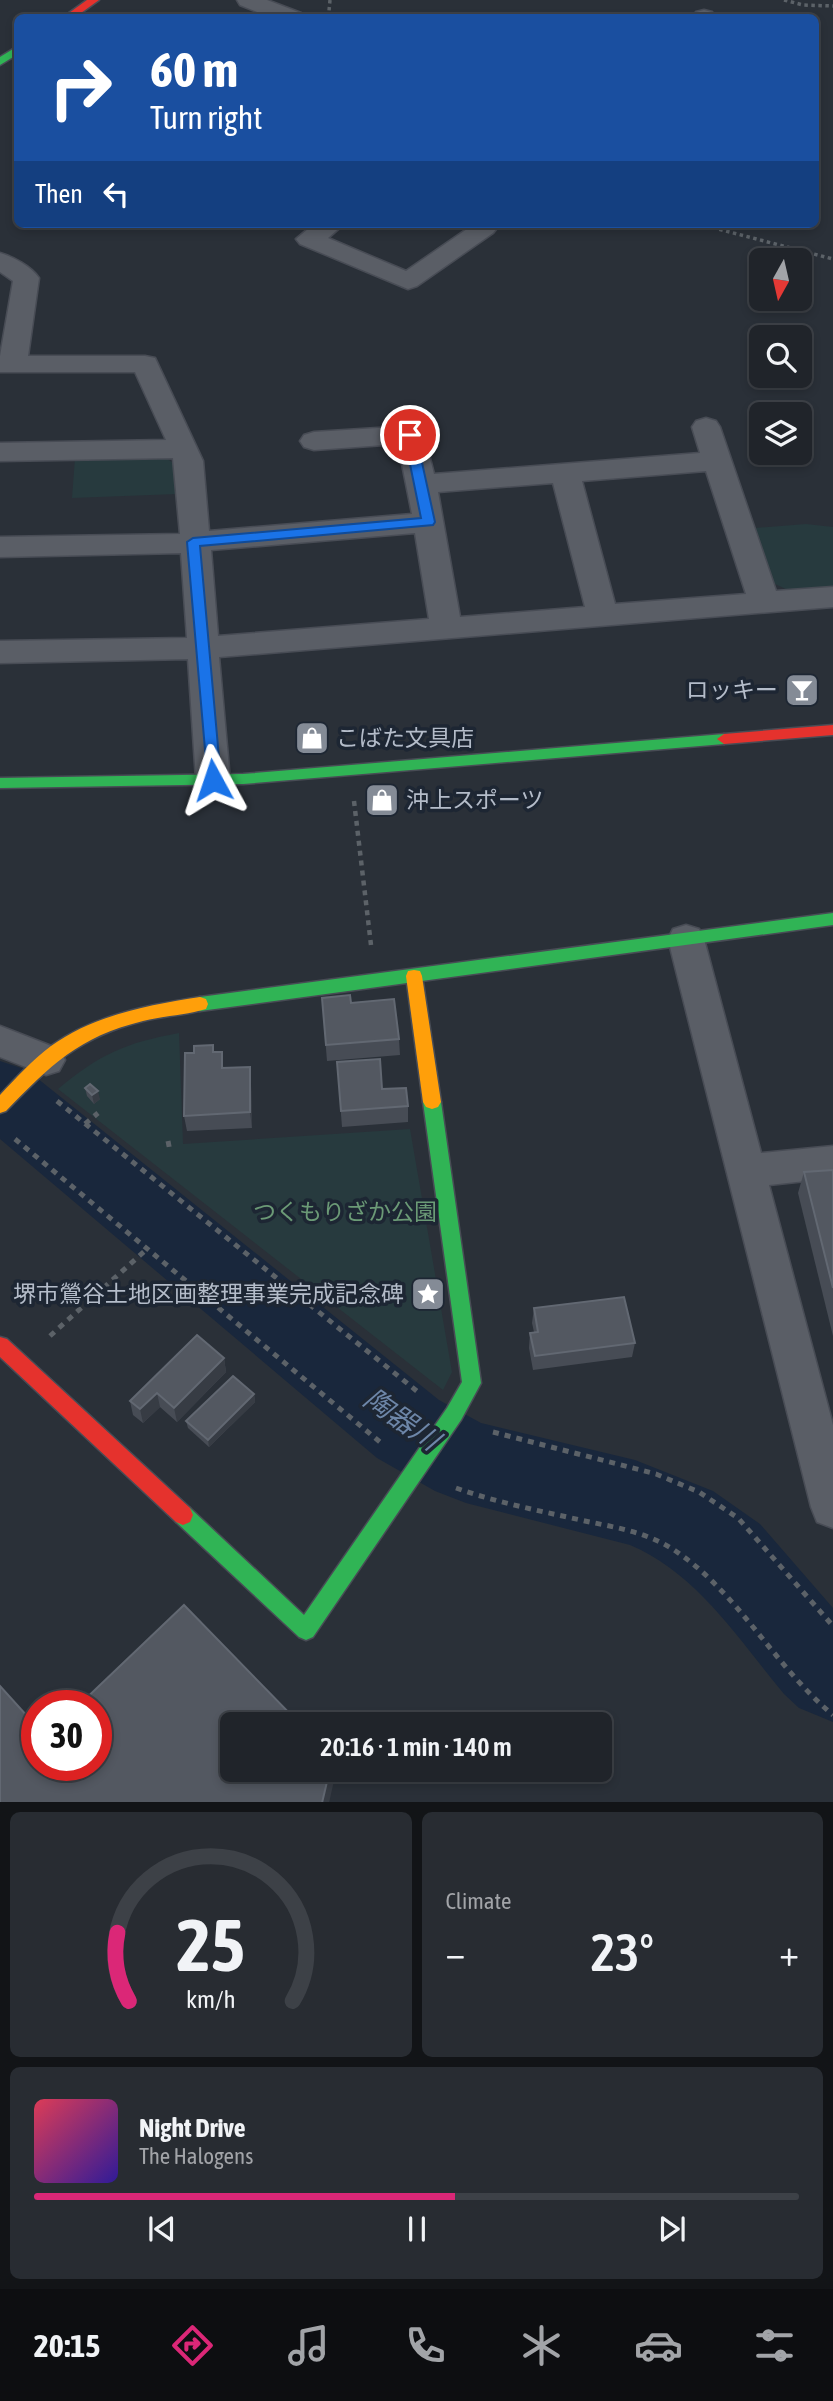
<!DOCTYPE html>
<html lang="en">
<head>
<meta charset="utf-8">
<style>
  :root { --surface:#20242a; --page:#282c32; --text:#f1f3f6; --muted:#a2a4a8; --line:#3d4147; --accent:#db2777 }
  body { margin:0; font-family:"Asap Condensed","Noto Sans JP",sans-serif; background:var(--page); color:var(--text); height:100vh; display:flex; flex-direction:column; font-size:26px; white-space:nowrap }
  * { box-sizing:border-box; margin:0 }
  p { font-size:23px; color:var(--muted) }
  .icon { flex:none; width:38px; height:38px; fill:none; stroke:currentColor; stroke-width:2; stroke-linecap:round; stroke-linejoin:round }
  .map { position:relative; height:1802px; overflow:hidden }
  .side { display:flex; flex-direction:column; gap:10px; padding:10px; background:#121417; flex:1 }
  .side>* { flex:none }
  .banner { position:absolute; left:14px; top:14px; width:805px; height:214px; border-radius:10px; box-shadow:0 4px 10px #0003,0 0 0 2px var(--line); background:#1a4fa0; color:#fff; overflow:hidden }
  .needle { width:46px; rotate:188deg }
  .buttons { position:absolute; left:749px; top:248px; display:grid; gap:14px }
  .buttons a { display:grid; place-items:center; width:63px; height:63px; border-radius:10px; background:var(--surface); box-shadow:0 4px 10px #0003,0 0 0 2px var(--line); font-size:35px }
  .speed { position:absolute; left:21px; top:1690px; display:flex; gap:14px; font-size:35px; font-weight:700; text-align:center }
  .speed>* { display:grid; place-content:center; width:91px; height:91px; border-radius:50%; background:var(--surface); box-shadow:0 4px 10px #0003,0 0 0 2px var(--line); line-height:1 }
  .speed .limit { border:10px solid #d22; background:#fff; color:#111 }
  .pin { position:absolute; display:grid; place-items:center; width:60px; height:60px; color:#fff; margin:-30px; border:4px solid #fff; border-radius:50%; box-shadow:0 2px 7px #0007 }
  .me { position:absolute; width:77px; margin:-38px; rotate:355deg; stroke-linejoin:round; filter:drop-shadow(0 0 5px #0008) }
  .turn { display:flex; align-items:center; gap:24px; height:147px; padding:0 21px; font-size:32px }
  .turn .icon { width:91px; height:91px; stroke-width:2.5 }
  .turn b { display:block; font-size:49px; line-height:60px }
  .then { display:flex; align-items:center; height:66px; padding:0 21px; background:#0003; gap:14px; font-size:26px }
  .big { font-size:52px; font-weight:600; line-height:1.1 }
  .side .widget { flex:1; display:flex; flex-direction:column; justify-content:center; gap:10px; min-width:0; padding:0 24px; border-radius:10px; background:var(--page) }
  .side .dial { align-items:center; gap:0 }
  .dial svg { height:182px; overflow:visible; fill:none; stroke:var(--line); stroke-width:7; stroke-linecap:round; text-anchor:middle }
  .dial text { fill:var(--text); stroke:none }
  .song { display:flex; align-items:center; gap:21px }
  .cover { width:84px; height:84px; border-radius:10px; background:linear-gradient(135deg,hsl(350 70% 55%),hsl(250 70% 35%)) }
  .played { height:7px; border-radius:4px; background:linear-gradient(90deg,var(--accent) 55%,var(--line) 55%) }
  .keys { display:flex; justify-content:space-around; direction:ltr }
  .heat { display:flex; justify-content:space-between; align-items:center; font-size:38px; direction:ltr }
  .side .tiles { flex:1; display:grid; gap:10px; grid-template-columns:1fr 1fr }
  .widget:last-child { grid-column:span 2 }
  .trip { position:absolute; left:220px; top:1712px; width:392px; height:70px; border-radius:10px; background:var(--surface); box-shadow:0 4px 10px #0003,0 0 0 2px var(--line); font-weight:600; line-height:70px; text-align:center }
  .menu { display:flex; height:112px; justify-content:space-around; align-items:center; background:#0d0e11; color:var(--muted) }
  .menu .icon { width:49px; height:49px }
  .menu .active { color:var(--accent) }
  .menu b { font-size:32px; color:var(--text) }
  .map>svg:first-child { display:block }
  .green { fill:#273a3e }
  .lines { fill:none; stroke-linecap:round; stroke-linejoin:round }
  .river { fill:#19273c; fill-rule:evenodd }
  .street-casing { stroke:#484c55; stroke-width:3 }
  .fast-casing { stroke:#484c55; stroke-width:3 }
  .slow-casing { stroke:#484c55; stroke-width:3 }
  .jam-casing { stroke:#484c55; stroke-width:3 }
  .path-far2 { stroke:#5c6268; stroke-width:3.5; stroke-dasharray:3.5 3.5; stroke-linecap:butt }
  .path-far1 { stroke:#5c6268; stroke-width:4.5; stroke-dasharray:5 5; stroke-linecap:butt }
  .path { stroke:#5c6268; stroke-width:5; stroke-dasharray:6 6; stroke-linecap:butt }
  .street { fill:#5a5e66; fill-rule:evenodd }
  .fast { fill:#30b455; fill-rule:evenodd }
  .slow { fill:#ff9f0a; fill-rule:evenodd }
  .jam { fill:#e5322d; fill-rule:evenodd }
  .wall { fill:#474c55 }
  .shaded-wall { fill:#373c44 }
  .building { fill:#535861; stroke:#626872; stroke-width:2 }
  .route { fill:#1a73e8; stroke:#114b97; stroke-width:2 }
  .labels { text-anchor:middle; stroke-width:7; stroke-linejoin:round; paint-order:stroke }
  .poi-label { font-size:23px; fill:#b4bcc9; stroke:#1d2633; text-anchor:end }
  .park-label { font-size:23px; fill:#6b9a76; stroke:#1d2633 }
  .near-water-label { font-size:28px; font-style:italic; fill:#6d86a8; stroke:#1d2633 }
</style>
</head>
<body>
<div class="map">
<svg width="833" height="1803" viewBox="0 0 833 1803">
  <rect width="100%" height="100%" fill="#2a3038"/>
  <g class="green">
    <polygon points="160,454 173,463 177,494 72,498 75,458"/>
    <polygon points="806,524 833,527 833,587 788,590 773,583 755,528"/>
    <path d="M179 1033 183 1144 410 1129 452 1372 443 1390 58 1089C100 1054 125 1043 179 1033Z"/>
  </g>
  <g class="lines">
    <path class="river" d="M0 1061 27 1070 439 1400 481 1423 635 1460 713 1491 760 1524 833 1608V1722L799 1708 784 1694C739 1640 697 1573 630 1545L466 1503 435 1491 377 1458 0 1139Z"/>
    <g class="street-casing">
      <g id="street">
        <polygon points="237,0 267,0 301,13 304,18 272,18 240,5"/>
        <polygon points="704,10 712,12 715,18 693,18 696,12"/>
        <polygon points="314,224 344,224 328,238 406,271 467,229 463,224 494,224 497,228 493,233 417,286 408,289 300,244 296,239"/>
        <path d="M0 253C13 257 31 266 39 278L28 356H145L155 358 203 461 209 531 412 514 398 444 314 450 304 447 300 441 304 435 314 432 410 426 420 429 424 435 434 474 700 453 692 427 696 421 706 418 716 421 720 427 776 591 833 587V607L219 657 230 780 225 789 213 792 201 789 196 780 188 659 0 663V641L187 638 181 553 0 557V537L180 534 173 458 0 461V443L166 440 135 372H0V356L13 281 0 272ZM706 471 746 594 615 604 582 481ZM553 483 585 607 460 617 438 492ZM415 533 429 619 218 636 211 550Z"/>
        <polygon points="686,925 699,929 704,939 761,1153 833,1146 833,1178 769,1185 833,1425 833,1528 817,1522 811,1507 668,939 673,929"/>
        <polygon points="0,1026 59,1049 65,1060 59,1071 46,1075 0,1057"/>
      </g>
    </g>
    <g class="fast-casing">
      <g id="fast">
        <polygon points="18,46 18,54 0,65 0,57"/>
        <polygon points="724,734 731,739 724,744 243,784 0,788 0,778 243,774"/>
        <polygon points="833,913 833,925 200,1011 194,1009 192,1004 194,999 200,997"/>
        <polygon points="432,1095 438,1097 441,1102 481,1383 461,1420 313,1637 306,1640 299,1637 176,1522 173,1515 176,1508 183,1505 190,1508 304,1615 447,1408 462,1382 423,1102 426,1097"/>
      </g>
    </g>
    <g class="slow-casing">
      <g id="slow">
        <polygon points="414,970 420,971 422,976 441,1102 438,1107 432,1109 426,1107 423,1102 406,976 408,971"/>
        <path d="M200 997 206 999 208 1004 206 1009C186 1015 163 1016 143 1021 78 1037 51 1065 6 1111L0 1113V1095C16 1078 32 1060 51 1046 94 1015 149 1005 200 997Z"/>
      </g>
    </g>
    <g class="jam-casing">
      <g id="jam">
        <polygon points="87,0 99,0 74,18 62,18"/>
        <polygon points="833,725 833,735 724,744 717,739 724,734"/>
        <polygon points="0,1337 7,1339 190,1508 193,1515 190,1522 183,1525 176,1522 0,1357"/>
      </g>
    </g>
    <g class="path-far2">
      <polyline points="330,0 329,11 334,18"/>
      <polyline points="784,0 803,5 833,6"/>
      <polyline points="699,224 833,259"/>
    </g>
    <polyline class="path-far1" points="354,801 371,945"/>
    <g class="path">
      <polyline points="57,1101 418,1392"/>
      <polyline points="85,1124 98,1113"/>
      <polyline points="15,1139 380,1442"/>
      <polyline points="168,1141 170,1151"/>
      <polyline points="50,1336 148,1248"/>
      <polyline points="493,1432 656,1474 699,1492 738,1518 833,1626"/>
      <path d="M456 1488C498 1503 541 1511 585 1521 614 1527 645 1532 671 1548 737 1590 773 1665 833 1715"/>
    </g>
    <use href="#street" class="street"/>
    <use href="#fast" class="fast"/>
    <use href="#slow" class="slow"/>
    <use href="#jam" class="jam"/>
  </g>
  <g class="wall">
    <polygon points="322,998 351,1003 399,1039 400,1055 327,1061"/>
    <polygon points="213,1045 214,1052 224,1068 250,1067 251,1083 252,1128 187,1131 184,1116 194,1053"/>
    <polygon points="337,1062 408,1106 408,1122 342,1127"/>
    <polygon points="85,1088 100,1099 94,1104 87,1096"/>
    <polygon points="833,1170 833,1336 798,1193 804,1172"/>
    <polygon points="534,1308 635,1343 632,1357 533,1370 529,1348 530,1333 534,1332 532,1323"/>
    <polygon points="224,1358 226,1372 177,1422 160,1407 143,1423 133,1415 130,1401"/>
    <polygon points="254,1394 255,1402 209,1447 188,1428 186,1421"/>
  </g>
  <g class="shaded-wall">
    <polygon points="250,1067 251,1083 252,1128 250,1112"/>
    <polygon points="98,1091 100,1099 94,1104 92,1095"/>
    <polygon points="224,1358 226,1372 177,1422 174,1408"/>
    <polygon points="157,1393 160,1407 143,1423 140,1409"/>
    <polygon points="254,1394 255,1402 209,1447 208,1440"/>
    <polygon points="330,1769 334,1769 335,1776 329,1803 322,1803"/>
  </g>
  <g class="building">
    <polygon points="350,995 351,1003 394,999 399,1039 326,1045 322,998"/>
    <polygon points="213,1045 213,1052 222,1052 222,1068 250,1067 250,1112 184,1116 185,1053 194,1053 194,1046"/>
    <polygon points="380,1059 382,1089 406,1088 408,1106 341,1111 337,1062"/>
    <polygon points="90,1084 98,1091 92,1095 85,1088"/>
    <polygon points="833,1170 833,1288 804,1172"/>
    <polygon points="624,1297 635,1343 535,1356 530,1333 538,1332 534,1308"/>
    <polygon points="197,1335 224,1358 174,1408 157,1393 140,1409 130,1401"/>
    <polygon points="233,1376 254,1394 208,1440 186,1421"/>
    <polygon points="184,1605 300,1724 233,1724 233,1769 330,1769 322,1803 0,1803 0,1686 37,1727 37,1766 96,1766 96,1706 78,1706"/>
  </g>
  <polygon class="route" points="410,431 416,435 435,522 433,525 200,546 221,780 218,784 208,784 187,542 193,538 421,518 404,435"/>
  <defs>
    <g id="bar-square" transform="scale(1.75)"><rect x="-9" y="-9" width="18" height="18" rx="4" fill="#848b96" stroke="#1d2633"/><path d="M-6-5H6L.8 .8V4.5H3.5V6h-7V4.5H-.8V.8Z" fill="#fff"/></g>
    <g id="shop-square" transform="scale(1.75)"><rect x="-9" y="-9" width="18" height="18" rx="4" fill="#848b96" stroke="#1d2633"/><path d="M-5-2.5h2.3a2.7 3.5 0 0 1 5.4 0H5L5.5 6h-11ZM-1.5-2.5h3a1.5 2.3 0 0 0-3 0Z" fill="#fff"/></g>
    <g id="sight-square" transform="scale(1.75)"><rect x="-9" y="-9" width="18" height="18" rx="4" fill="#848b96" stroke="#1d2633"/><path d="M0-6L1.8-2.2L6-1.7L2.9 1.2L3.7 5.4L0 3.3L-3.7 5.4L-2.9 1.2L-6-1.7L-1.8-2.2Z" fill="#fff"/></g>
  </defs>
  <g fill-rule="evenodd">
    <use href="#bar-square" x="802" y="690"/>
    <use href="#shop-square" x="312" y="738"/>
    <use href="#shop-square" x="382" y="800"/>
    <use href="#sight-square" x="428" y="1294"/>
  </g>
  <g class="labels">
    <g class="poi-label">
      <text x="778" y="698">ロッキー</text>
      <text x="336" y="746" text-anchor="start">こばた文具店</text>
      <text x="406" y="808" text-anchor="start">沖上スポーツ</text>
      <text x="404" y="1302">堺市鶯谷土地区画整理事業完成記念碑</text>
    </g>
    <g class="park-label">
      <text x="345" y="1220">つくもりざか公園</text>
    </g>
    <g class="near-water-label">
      <text transform="translate(402 1419) rotate(35)" y="10">陶器川</text>
    </g>
  </g>
</svg>
<div class="buttons">
<a><svg class="needle" viewBox="-14 -14 28 28"><path d="M0-13l5 13h-10z" fill="#e53935"/><path d="M0 13l5-13h-10z" fill="#a2a4a8"/></svg></a>
<a><svg class="icon" aria-label="search" viewBox="0 0 24 24"><circle cx="10" cy="10" r="6"/><path d="M15 15l6 6"/></svg></a>
<a><svg class="icon" aria-label="layers" viewBox="0 0 24 24"><path d="M12 4l9 5-9 5-9-5zM3 14l9 5 9-5"/></svg></a>
</div>
<div class="speed"><div class="limit">30</div></div>
<div class="pin" style="left:410px;top:435px;background:#d93025"><svg class="icon" aria-label="arrive" viewBox="0 0 24 24"><path d="M6 21V4h12l-3 4 3 4H6"/></svg></div>
<svg class="me" style="left:213px;top:780px" viewBox="-20 -20 40 40"><path d="M0-17L14 15 0 8-14 15z" fill="#1a73e8" stroke="#fff" stroke-width="4"/></svg>
<div class="trip">20:16 · 1 min · 140 m</div>
<div class="banner">
<div class="turn"><svg class="icon" aria-label="right" viewBox="0 0 24 24"><path d="M7 20v-9h11M14 6l5 5-5 5"/></svg><div><b>60 m</b>Turn right</div></div>
<div class="then">Then<svg class="icon" aria-label="left" viewBox="0 0 24 24"><path d="M17 20v-9H6M10 6l-5 5 5 5"/></svg></div>
</div>
</div>
<section class="side">
<div class="tiles">
<div class="widget dial"><svg viewBox="0 0 100 80">
<path d="M14 69A42 42 0 1 1 86 69"/>
<path d="M14 69A42 42 0 0 1 9 39" stroke="#db2777"/>
<text x="50" y="56" font-size="32" font-weight="700">25</text>
<text x="50" y="72" font-size="11">km/h</text>
</svg></div>
<div class="widget"><p>Climate</p>
<div class="heat"><a>−</a><b class="big">23°</b><a>+</a></div>
</div>
<div class="widget">
<div class="song"><i class="cover"></i><div><b>Night Drive</b><p>The Halogens</p></div></div>
<div class="played"></div>
<div class="keys"><svg class="icon" aria-label="previous" viewBox="0 0 24 24"><path d="M18 5L8 12l10 7zM5 5v14"/></svg><svg class="icon" aria-label="pause" viewBox="0 0 24 24"><path d="M8 5v14M16 5v14"/></svg><svg class="icon" aria-label="next" viewBox="0 0 24 24"><path d="M6 5l10 7-10 7zM19 5v14"/></svg></div>
</div>
</div>
</section>
<nav class="menu">
<b>20:15</b>
<svg class="icon active" aria-label="directions" viewBox="0 0 24 24"><path d="M12 3l9 9-9 9-9-9zM9 14v-3h6M13 9l2 2-2 2"/></svg>
<svg class="icon" aria-label="music" viewBox="0 0 24 24"><path d="M9 18V5l10-2v13"/><circle cx="6" cy="18" r="3"/><circle cx="16" cy="16" r="3"/></svg>
<svg class="icon" aria-label="phone" viewBox="0 0 24 24"><path d="M5 4h4l2 5-3 2q2 4 5 5l2-3 5 2v4C11 20 4 13 5 4z"/></svg>
<svg class="icon" aria-label="climate" viewBox="0 0 24 24"><path d="M12 3v18M4 7l16 10M4 17L20 7"/></svg>
<svg class="icon" aria-label="car" viewBox="0 0 24 24"><path d="M5 17H2v-5l4-1 3-4h7l3 4 3 1v5h-3M9 17h6M6 11h13"/><circle cx="7" cy="17" r="2"/><circle cx="17" cy="17" r="2"/></svg>
<svg class="icon" aria-label="filters" viewBox="0 0 24 24"><path d="M4 7h16M4 17h16"/><circle cx="9" cy="7" r="2"/><circle cx="15" cy="17" r="2"/></svg>
</nav>
</body>
</html>
